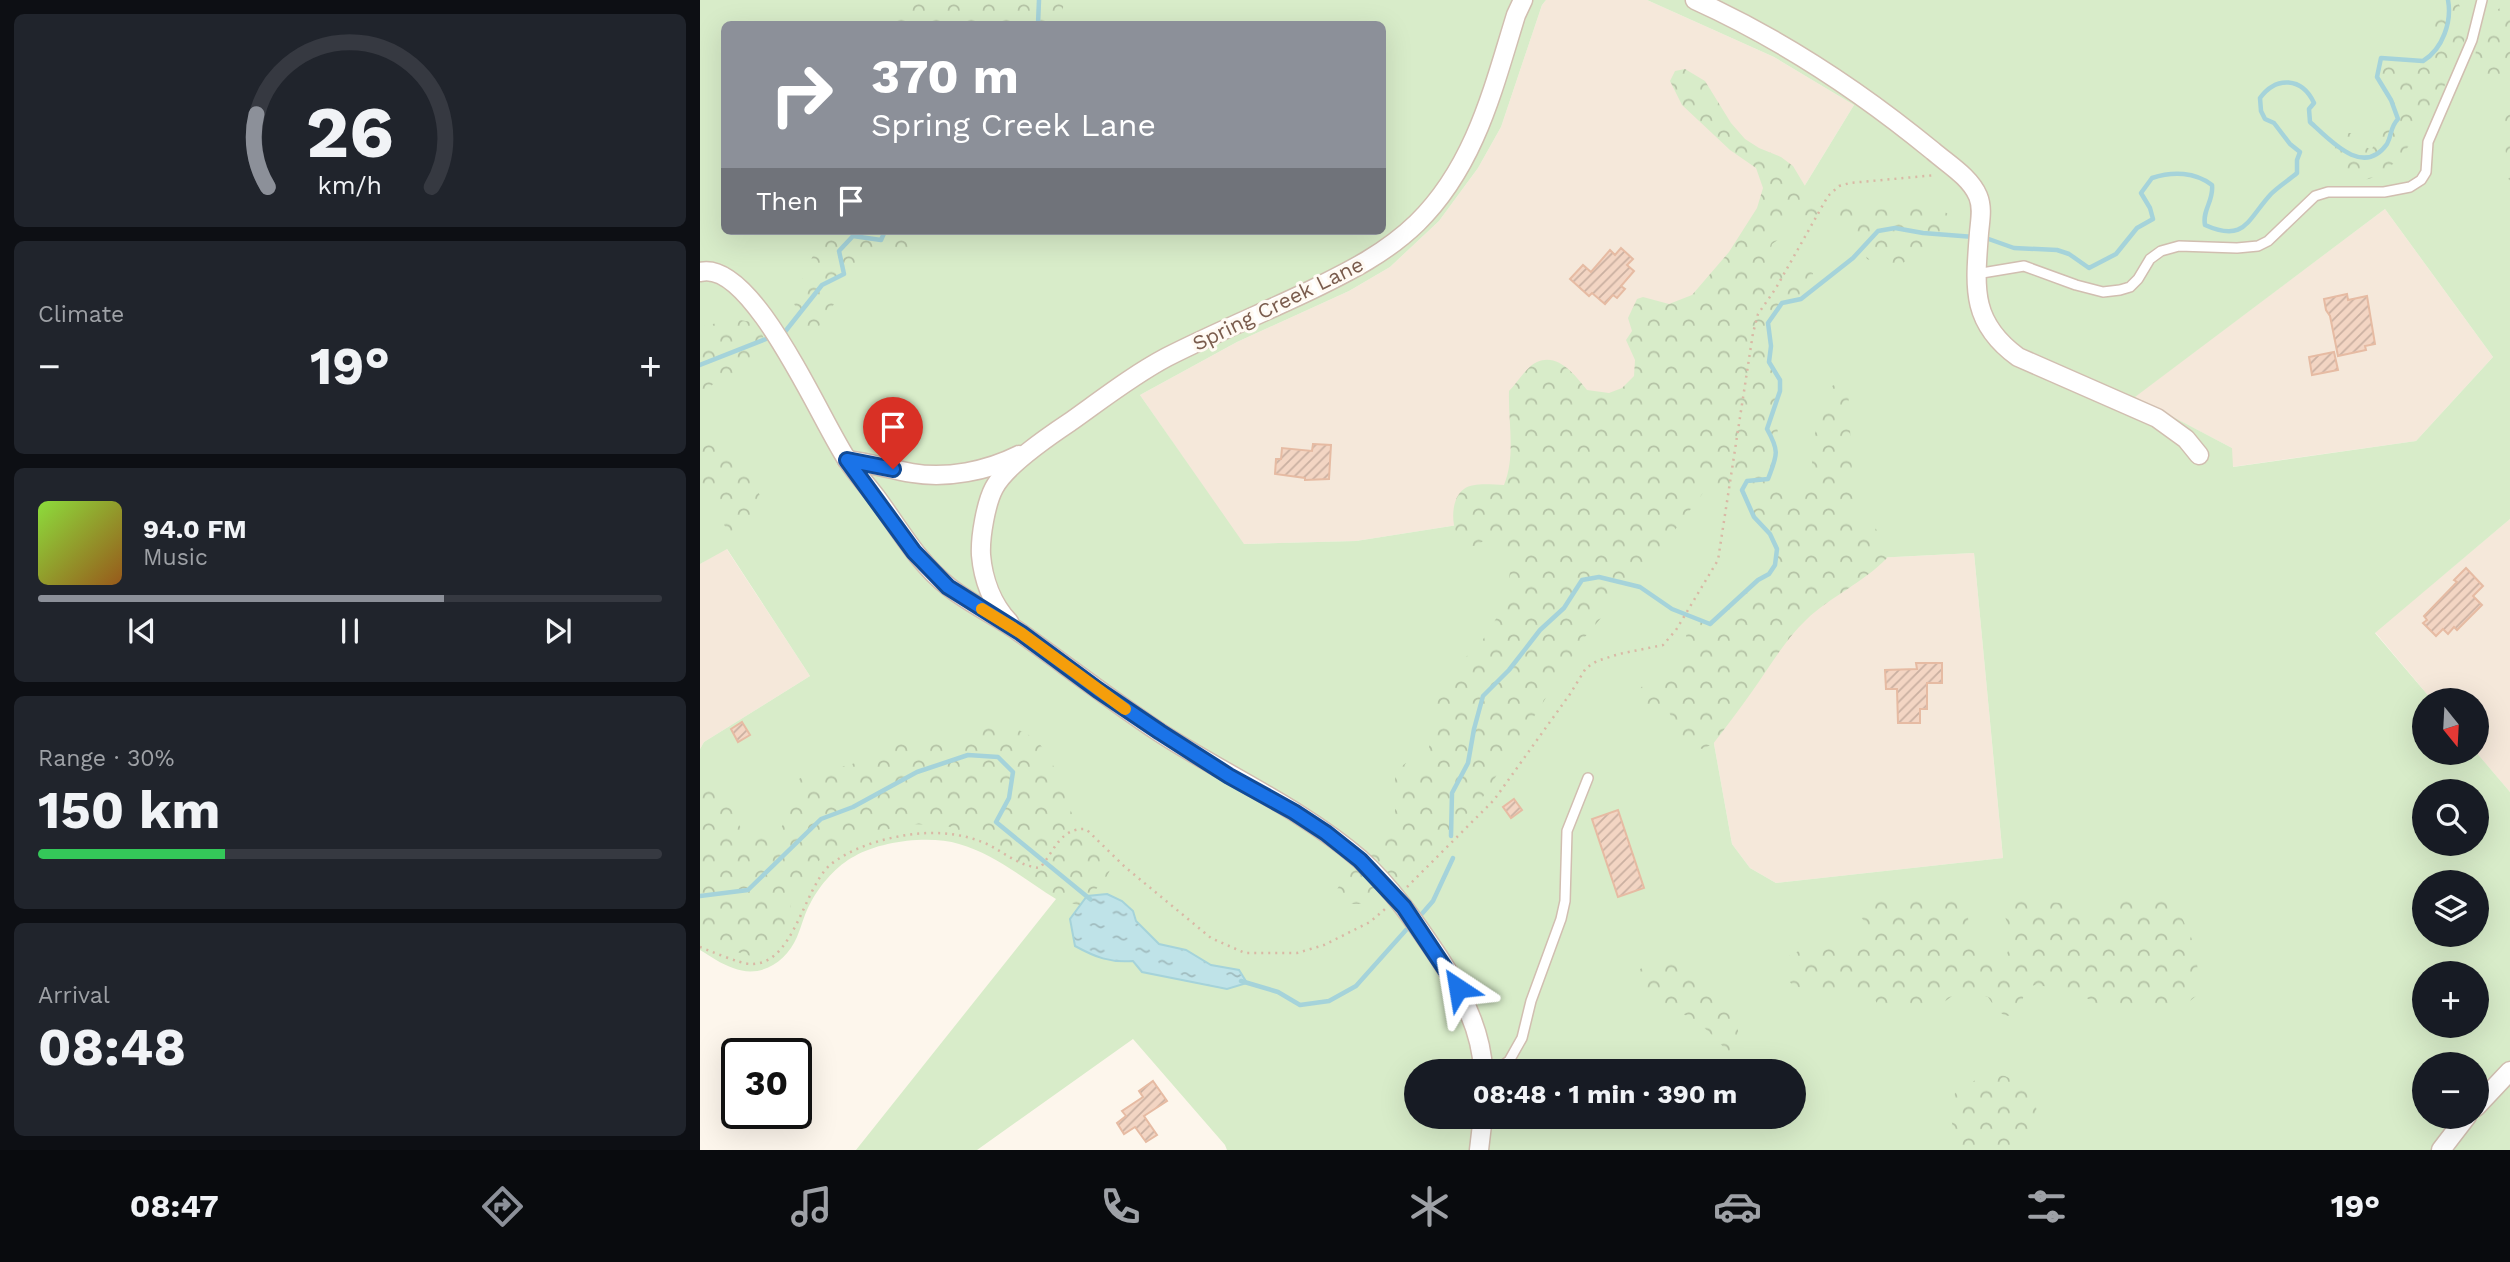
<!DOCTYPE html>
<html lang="en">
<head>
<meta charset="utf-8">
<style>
  :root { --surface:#171b24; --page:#20242c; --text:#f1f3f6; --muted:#9ea1a6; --line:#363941; --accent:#8c9099 }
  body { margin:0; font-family:"Work Sans",sans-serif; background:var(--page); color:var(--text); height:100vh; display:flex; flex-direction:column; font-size:26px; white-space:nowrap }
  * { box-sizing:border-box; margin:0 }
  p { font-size:23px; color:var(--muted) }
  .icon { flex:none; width:38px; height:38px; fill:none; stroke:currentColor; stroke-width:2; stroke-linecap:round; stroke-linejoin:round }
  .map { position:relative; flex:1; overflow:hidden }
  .drawer { display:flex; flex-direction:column; gap:14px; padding:14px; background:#0d0f14; width:700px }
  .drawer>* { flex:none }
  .top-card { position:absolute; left:21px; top:21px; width:665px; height:214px; border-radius:10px; box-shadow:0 7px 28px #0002; background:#8c9099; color:#fff; overflow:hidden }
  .needle { width:46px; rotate:162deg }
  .tools { position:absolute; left:1712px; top:688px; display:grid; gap:14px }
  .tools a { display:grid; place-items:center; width:77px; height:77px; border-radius:50%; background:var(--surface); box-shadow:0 7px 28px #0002; font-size:35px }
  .speed { position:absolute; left:21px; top:1038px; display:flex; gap:14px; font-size:35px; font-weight:700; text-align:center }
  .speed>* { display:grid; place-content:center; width:91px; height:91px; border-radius:50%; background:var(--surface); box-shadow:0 7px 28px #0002; line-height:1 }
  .speed .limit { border:4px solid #111; border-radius:10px; background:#fff; color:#111 }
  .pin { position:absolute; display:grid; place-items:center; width:60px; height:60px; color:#fff; margin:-72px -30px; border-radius:50% 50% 50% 0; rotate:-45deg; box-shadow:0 0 7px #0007 }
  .pin .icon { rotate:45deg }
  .me { position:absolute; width:77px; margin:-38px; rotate:327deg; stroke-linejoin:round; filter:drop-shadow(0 0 5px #0008) }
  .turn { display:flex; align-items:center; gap:24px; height:147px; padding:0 35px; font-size:32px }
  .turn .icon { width:91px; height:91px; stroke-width:2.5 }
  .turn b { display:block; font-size:49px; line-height:60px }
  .then { display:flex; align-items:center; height:66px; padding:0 35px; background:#0003; gap:14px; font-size:26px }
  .big { font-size:52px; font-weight:700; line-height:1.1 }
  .drawer .widget { flex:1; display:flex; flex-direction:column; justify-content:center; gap:10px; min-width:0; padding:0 24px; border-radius:10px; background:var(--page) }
  .drawer .dial { align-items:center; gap:0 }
  .dial svg { height:182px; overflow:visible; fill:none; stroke:var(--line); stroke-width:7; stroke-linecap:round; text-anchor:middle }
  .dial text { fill:var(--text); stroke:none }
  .song { display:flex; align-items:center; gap:21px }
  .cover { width:84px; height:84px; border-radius:10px; background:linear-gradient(135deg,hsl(90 70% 55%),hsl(30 70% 35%)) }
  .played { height:7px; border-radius:4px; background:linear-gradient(90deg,var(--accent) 65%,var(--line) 65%) }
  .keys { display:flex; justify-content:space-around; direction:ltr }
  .heat { display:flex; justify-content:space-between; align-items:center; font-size:38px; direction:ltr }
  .charge { height:10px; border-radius:5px; background:linear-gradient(90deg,#34c759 30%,var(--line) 0) }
  .trip { position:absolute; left:704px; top:1059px; width:402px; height:70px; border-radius:35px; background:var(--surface); box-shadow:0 7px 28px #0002; font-weight:700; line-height:70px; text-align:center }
  .menu { display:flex; height:112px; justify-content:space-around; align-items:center; background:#090b0e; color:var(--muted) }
  .menu .icon { width:49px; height:49px }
  .menu .on { color:var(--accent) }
  .menu b { font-size:32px; color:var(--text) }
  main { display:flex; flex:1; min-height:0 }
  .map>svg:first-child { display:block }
  .residential { fill:#f5e8da }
  .green { fill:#d8ecc9; fill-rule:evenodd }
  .forest { fill:url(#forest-crowns) }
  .water { fill:url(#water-ripples); stroke:#a5d3da; stroke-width:2 }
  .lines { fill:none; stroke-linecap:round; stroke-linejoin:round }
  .stream { stroke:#a5d3da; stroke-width:4.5 }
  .building { fill:url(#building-hatch); stroke:#e6bba3; stroke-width:2 }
  .service-casing { stroke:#d1beb0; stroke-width:12 }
  .minor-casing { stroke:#d1beb0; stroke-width:21 }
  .path { stroke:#d9b8a5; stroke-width:2.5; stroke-dasharray:2 5; stroke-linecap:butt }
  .service { stroke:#fff; stroke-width:9 }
  .minor { stroke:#fff; stroke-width:18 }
  .route-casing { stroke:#114b97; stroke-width:18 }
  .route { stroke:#1a73e8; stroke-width:12 }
  .slow { stroke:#f59e0b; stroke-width:12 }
  .labels { text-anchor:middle; stroke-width:6; stroke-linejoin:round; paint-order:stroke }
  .street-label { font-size:21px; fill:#7a5c4d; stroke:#fffaf3 }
</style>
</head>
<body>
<main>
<section class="drawer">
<div class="widget dial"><svg viewBox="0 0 100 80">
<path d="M14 69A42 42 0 1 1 86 69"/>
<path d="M14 69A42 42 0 0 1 9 37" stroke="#8c9099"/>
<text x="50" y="56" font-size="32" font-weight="700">26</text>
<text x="50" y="72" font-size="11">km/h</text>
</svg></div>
<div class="widget"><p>Climate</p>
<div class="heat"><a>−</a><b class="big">19°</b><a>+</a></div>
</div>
<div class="widget">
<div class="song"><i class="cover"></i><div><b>94.0 FM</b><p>Music</p></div></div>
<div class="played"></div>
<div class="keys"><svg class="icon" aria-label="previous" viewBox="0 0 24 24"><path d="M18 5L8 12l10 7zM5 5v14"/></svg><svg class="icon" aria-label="pause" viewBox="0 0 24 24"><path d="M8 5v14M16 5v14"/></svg><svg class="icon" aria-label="next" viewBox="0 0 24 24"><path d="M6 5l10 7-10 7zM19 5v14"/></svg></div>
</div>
<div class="widget"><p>Range · 30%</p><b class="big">150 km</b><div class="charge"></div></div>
<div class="widget"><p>Arrival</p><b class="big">08:48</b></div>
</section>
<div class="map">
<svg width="1810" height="1150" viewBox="0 0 1810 1150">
  <defs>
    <pattern id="forest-crowns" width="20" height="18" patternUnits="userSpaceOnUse" patternTransform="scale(1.75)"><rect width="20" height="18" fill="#d8ecc9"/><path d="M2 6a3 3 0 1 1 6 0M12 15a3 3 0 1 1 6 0" fill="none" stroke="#b4c2a5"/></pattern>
    <pattern id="water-ripples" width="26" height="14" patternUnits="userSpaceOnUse" patternTransform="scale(1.75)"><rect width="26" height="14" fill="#bfe3e8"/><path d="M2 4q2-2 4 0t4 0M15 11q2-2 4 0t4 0" fill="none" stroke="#a0bbbe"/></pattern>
    <pattern id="building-hatch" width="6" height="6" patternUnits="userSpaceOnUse" patternTransform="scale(1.75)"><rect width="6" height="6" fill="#f3d5c3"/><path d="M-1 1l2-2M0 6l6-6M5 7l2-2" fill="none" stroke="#cab0a1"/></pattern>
  </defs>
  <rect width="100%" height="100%" fill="#fdf6ec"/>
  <g class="residential">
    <polygon points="846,0 947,0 1074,57 1154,105 949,440 859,509 656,541 543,544 440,395 537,342 649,291 690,267 739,221 778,168 801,127 842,5"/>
    <polygon points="1685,209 1793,357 1716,441 1532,467 1532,448 1434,397"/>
    <polygon points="1810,519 1810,792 1776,752 1776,700 1732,700 1675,632"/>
    <polygon points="26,548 110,676 4,742 0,749 0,564"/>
    <polygon points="1274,553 1303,858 1076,883 1050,868 1032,844 1009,716 1135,560"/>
  </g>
  <path class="green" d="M0 0H846L842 5 801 127 778 168 739 221 690 267 649 291 537 342 440 395 544 544 656 541 859 509 949 440 1154 105 1074 57 947 0H1810V519L1675 633 1732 700H1724V752H1776L1810 792V1150H527L525 1145 433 1039 277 1150H156L356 899C325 880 295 854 259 844 230 835 181 841 155 856 137 865 120 885 111 902 105 912 102 925 97 937 86 962 61 979 33 968 21 964 10 956 0 950V749L4 742 110 676 27 549 0 564ZM24 24H682V231H24ZM1685 209 1793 357 1716 441 1533 467 1532 448 1435 397ZM1274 553 1303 858 1076 883 1050 868 1032 844 1009 716 1135 560ZM1724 791H1776V844H1724ZM1724 882H1776V934H1724ZM1724 973H1776V1026H1724ZM1724 1064H1776V1116H1724ZM716 1071H1094V1116H716Z"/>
  <g class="forest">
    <polygon points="197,0 364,0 361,24 186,24"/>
    <path d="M1755 0H1757L1769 27C1757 63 1701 199 1649 178 1644 176 1639 171 1636 168L1633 158 1638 133H1653L1658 142 1671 150 1687 126 1698 119 1691 100 1677 77 1681 58C1689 58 1696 60 1704 60 1733 60 1734 30 1736 9Z"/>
    <path d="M1810 1V81L1796 83 1778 80C1770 48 1780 18 1810 1Z"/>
    <path d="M985 69 1005 81 1031 123 1045 139 1059 148 1081 157 1093 166 1108 191 1120 200 1152 210 1239 208 1254 218V236L1195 267 1185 266 1167 259 1155 230 1139 219 1121 214 1099 216 1087 227 1082 237 1072 244 1069 256 1070 268 1078 272H1087L1101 268 1113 273 1112 283 1101 299 1082 303 1068 323 1071 346 1069 362 1080 380 1077 402 1078 448 1069 479 1090 497 1104 495 1113 480 1111 446 1130 387 1140 382 1148 387 1154 513C1173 527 1188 532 1187 558 1163 583 1131 596 1106 620 1084 641 1069 668 1051 693 1039 710 1026 727 1013 744L1002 749C981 739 976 728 967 707L954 708 943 706 936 693C949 675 985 670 987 645 988 636 982 622 981 612L1010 624 1058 580 1069 573 1075 565 1077 549 1070 534 1054 517 1042 490 1023 482 1006 489 965 543 884 638 781 800 702 877 665 904H641L630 901 642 881 678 845 695 821V771L706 763 715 772 724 773 732 766 729 747 734 719 731 701 735 688 782 641 804 606 810 572 808 554 799 541 786 539 776 546H767C763 542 758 537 756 532 751 520 752 497 764 489 774 482 792 485 804 485 816 455 808 423 809 391 817 383 827 366 837 362 858 352 876 376 887 390L909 393 922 388 934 376 935 360 926 340 932 331 928 318 937 299 943 297 969 304 992 295 1029 252 1057 208 1063 188 1056 168 1030 150 982 105 970 81 975 71Z"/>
    <path d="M1800 109H1810V182C1803 166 1807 168 1806 154 1804 134 1794 133 1800 109Z"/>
    <polygon points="122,231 230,231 230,239 224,245 215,249 183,247 157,264 123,323 108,334 91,297 107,271"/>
    <polygon points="34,319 57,323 69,350 63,360 13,384 0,399 0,327"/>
    <polygon points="0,434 2,438 26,447 40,465 57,489 62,500 59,516 40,528 28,532 0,479"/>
    <path d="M292 725C360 728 353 785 381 831 389 845 401 857 410 870 404 885 390 892 381 906L357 899 299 847 245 825 206 824 148 841 132 849 109 870 96 886 90 908V928L78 945 67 954 54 957 37 952 0 935V778L18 782 29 796 35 818 45 835C93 850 83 805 100 778L174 758 190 740 199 737 238 744Z"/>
    <path d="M1417 892C1433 897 1463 897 1475 907 1479 910 1482 918 1484 922 1498 948 1499 966 1497 995L1483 1007H1419L1397 1004 1373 990 1335 985 1325 988 1322 1003 1316 1015 1305 1016 1296 1009 1288 997 1273 993H1256L1235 1009 1180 1008 1172 995 1160 991 1094 987 1084 975 1082 963C1097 942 1133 950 1156 949L1165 940 1170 929 1161 917 1159 897 1189 894 1216 901 1253 893C1269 909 1267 905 1269 927 1270 939 1281 952 1288 961L1306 956 1313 939 1301 906 1307 898 1362 903 1386 922 1400 920 1406 911 1408 896Z"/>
    <path d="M960 960 978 964 994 980 1011 991 1021 992 1036 1006 1038 1031 1045 1055 1043 1070C1029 1053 1014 1035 997 1022 974 1004 939 1009 940 969Z"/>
    <path d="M1288 1072 1305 1076 1331 1089C1339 1114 1341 1125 1328 1150H1257L1251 1118 1255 1093Z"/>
  </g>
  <path class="water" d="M407 894 422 901 433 911 436 921 459 944 486 950 511 965 539 970 547 983 527 989 442 972 433 961C410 963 395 957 375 946L370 919 387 896Z"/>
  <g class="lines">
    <g class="stream">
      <polyline points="338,24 339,0"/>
      <path d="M1283 237 1314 248 1357 250 1369 254 1389 268 1416 254 1437 228 1453 219 1450 208 1441 193 1452 178C1473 171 1495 172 1512 185 1514 201 1502 210 1505 225 1545 243 1547 220 1571 194 1579 186 1589 180 1597 173V160L1600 152 1590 144 1574 123 1565 119 1561 111 1560 98C1576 76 1602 77 1614 103L1609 109 1610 122C1630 140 1663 178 1687 144 1692 135 1690 127 1698 119L1691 100 1677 77 1681 58 1723 61C1743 49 1752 21 1748 0"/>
      <polyline points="84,333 122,285 144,274 139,251 153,236 181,240 185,231"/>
      <polyline points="0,365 66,339"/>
      <path d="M751 836 752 793 768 763 774 729 783 696 809 670 840 630 864 608 882 580 899 577 940 587 972 609 1010 624 1058 580 1069 574 1075 565 1077 549 1070 534 1054 517 1042 490 1047 481 1068 479C1077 455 1080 452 1067 429L1080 391V380L1069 362 1071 346 1068 323 1082 303 1101 299 1153 258 1178 231 1195 228 1223 233 1274 237"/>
      <polyline points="0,896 48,890 121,819 153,807 217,772 268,755 298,757 313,772 309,798 296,822 390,899"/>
      <polyline points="720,916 733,901 753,858"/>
      <polyline points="541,981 578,992 600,1005 629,1001 656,986 706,930"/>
    </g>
  </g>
  <g class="building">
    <polygon points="921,248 933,259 927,265 934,271 921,286 925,289 917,298 913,295 905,304 892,293 889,296 870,279 883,265 891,272 910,250 915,255"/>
    <polygon points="1647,294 1648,300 1667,296 1675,344 1665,346 1666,350 1638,356 1630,316 1626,310 1624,299"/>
    <polygon points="1634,352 1638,370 1612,375 1609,357"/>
    <polygon points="613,444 631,445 629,479 605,480 605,478 575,474 576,459 581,459 582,448 612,451"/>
    <polygon points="1766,568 1783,586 1773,596 1782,605 1757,630 1754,627 1748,634 1743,629 1736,636 1723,623 1727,620 1724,616 1757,582 1754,580"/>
    <polygon points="1216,663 1242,663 1242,683 1227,683 1227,709 1220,709 1220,723 1198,723 1197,689 1186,689 1185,670 1217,669"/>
    <polygon points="42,722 50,735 38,742 31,729"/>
    <polygon points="814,799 822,810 811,818 803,807"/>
    <polygon points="918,810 944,888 918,897 892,819"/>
    <polygon points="453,1081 467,1101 444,1116 457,1135 446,1142 435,1127 424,1134 417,1123 426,1116 422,1111 443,1097 439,1091"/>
  </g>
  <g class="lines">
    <g class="service-casing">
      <g id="service">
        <polyline points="1276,274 1324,266 1376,285 1403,292 1420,290 1430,287 1438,279 1450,259 1461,251 1479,246 1537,248 1558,246 1568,241 1615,196 1628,192 1684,192 1710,187 1721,180 1726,172 1728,142 1772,40 1782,0"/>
        <polyline points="795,1071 809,1061 822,1038 831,1001 861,919 865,901 867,831 888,778"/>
      </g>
    </g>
    <g class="minor-casing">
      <g id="minor">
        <path d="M995 0C1081 39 1160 91 1233 151 1248 164 1270 177 1278 196 1283 208 1280 221 1279 233 1275 287 1270 322 1318 357L1457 418 1486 439 1499 455"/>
        <path d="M0 272C53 258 122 424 148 461 156 473 167 485 176 497 199 528 218 563 249 587 272 605 299 617 322 634 368 667 412 701 459 732 525 775 601 808 660 859 692 888 716 923 740 959 761 991 782 1031 783 1071"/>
        <path d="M147 460C169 463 190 469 212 473 247 479 287 471 319 455"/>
        <path d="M309 622C292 604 283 579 281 555 280 537 286 503 294 488 306 465 349 436 370 422 401 400 433 375 467 357 514 333 563 313 611 290 650 271 686 253 717 223 775 166 793 89 816 15L823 0"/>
        <polyline points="1776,1107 1810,1071"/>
        <polyline points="779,1150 783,1116"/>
        <polyline points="1741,1150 1767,1116"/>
      </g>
    </g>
    <g class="path">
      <polyline points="707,887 794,800 870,694 886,668 897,661 919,654 963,645 976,630 1018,560 1053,333 1058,314 1076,288 1128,196 1139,186 1150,183 1236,175"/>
      <path d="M0 947C10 951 41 964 50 964 94 966 103 889 130 865 145 853 164 845 183 840 217 831 253 829 287 844 305 853 319 866 340 868 355 850 360 828 386 829L425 867 511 938 545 953H597L624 945 670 922 685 909"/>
    </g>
    <use href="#service" class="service"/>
    <use href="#minor" class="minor"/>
  </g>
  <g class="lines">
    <g class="route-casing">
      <polyline id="route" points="193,469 147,460 214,552 248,587 321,633 398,690 460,732 529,776 594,812 626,833 660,860 704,907 758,988"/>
    </g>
    <use href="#route" class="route"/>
    <polyline class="slow" points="282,609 321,633 425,709"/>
  </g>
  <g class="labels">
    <g class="street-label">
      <text transform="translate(578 304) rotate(-26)" y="7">Spring Creek Lane</text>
    </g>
  </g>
</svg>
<div class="tools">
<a><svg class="needle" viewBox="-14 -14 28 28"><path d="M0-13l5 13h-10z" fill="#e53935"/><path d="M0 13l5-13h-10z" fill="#9ea1a6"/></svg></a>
<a><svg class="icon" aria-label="search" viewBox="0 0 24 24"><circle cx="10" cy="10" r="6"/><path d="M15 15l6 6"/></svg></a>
<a><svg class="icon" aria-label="layers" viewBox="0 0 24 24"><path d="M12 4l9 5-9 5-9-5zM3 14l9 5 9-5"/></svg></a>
<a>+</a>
<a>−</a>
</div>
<div class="speed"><div class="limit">30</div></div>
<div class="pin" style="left:193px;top:469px;background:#d93025"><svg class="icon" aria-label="arrive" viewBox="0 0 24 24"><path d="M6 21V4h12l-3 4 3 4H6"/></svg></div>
<svg class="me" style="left:758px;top:988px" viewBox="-20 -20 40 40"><path d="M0-17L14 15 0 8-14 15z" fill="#1a73e8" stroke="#fff" stroke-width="4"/></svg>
<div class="trip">08:48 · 1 min · 390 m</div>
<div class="top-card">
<div class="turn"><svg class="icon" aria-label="right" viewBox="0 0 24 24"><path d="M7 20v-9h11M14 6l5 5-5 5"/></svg><div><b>370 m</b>Spring Creek Lane</div></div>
<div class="then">Then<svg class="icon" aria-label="arrive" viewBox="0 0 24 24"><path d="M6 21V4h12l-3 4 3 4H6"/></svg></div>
</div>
</div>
</main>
<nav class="menu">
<b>08:47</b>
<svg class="icon on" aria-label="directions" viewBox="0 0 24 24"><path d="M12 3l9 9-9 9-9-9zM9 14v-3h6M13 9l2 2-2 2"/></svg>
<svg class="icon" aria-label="music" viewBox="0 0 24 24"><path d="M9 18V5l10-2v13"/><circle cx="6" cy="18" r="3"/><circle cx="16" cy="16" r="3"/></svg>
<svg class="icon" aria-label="phone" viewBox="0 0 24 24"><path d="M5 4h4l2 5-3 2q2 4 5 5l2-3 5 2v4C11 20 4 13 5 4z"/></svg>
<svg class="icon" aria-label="climate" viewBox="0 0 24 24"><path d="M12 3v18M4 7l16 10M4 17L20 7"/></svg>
<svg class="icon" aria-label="car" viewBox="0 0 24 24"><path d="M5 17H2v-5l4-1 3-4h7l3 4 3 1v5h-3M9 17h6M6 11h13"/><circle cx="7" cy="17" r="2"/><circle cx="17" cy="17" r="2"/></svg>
<svg class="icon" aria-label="filters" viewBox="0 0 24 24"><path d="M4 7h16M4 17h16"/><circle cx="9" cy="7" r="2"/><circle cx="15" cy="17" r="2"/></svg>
<b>19°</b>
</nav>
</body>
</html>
